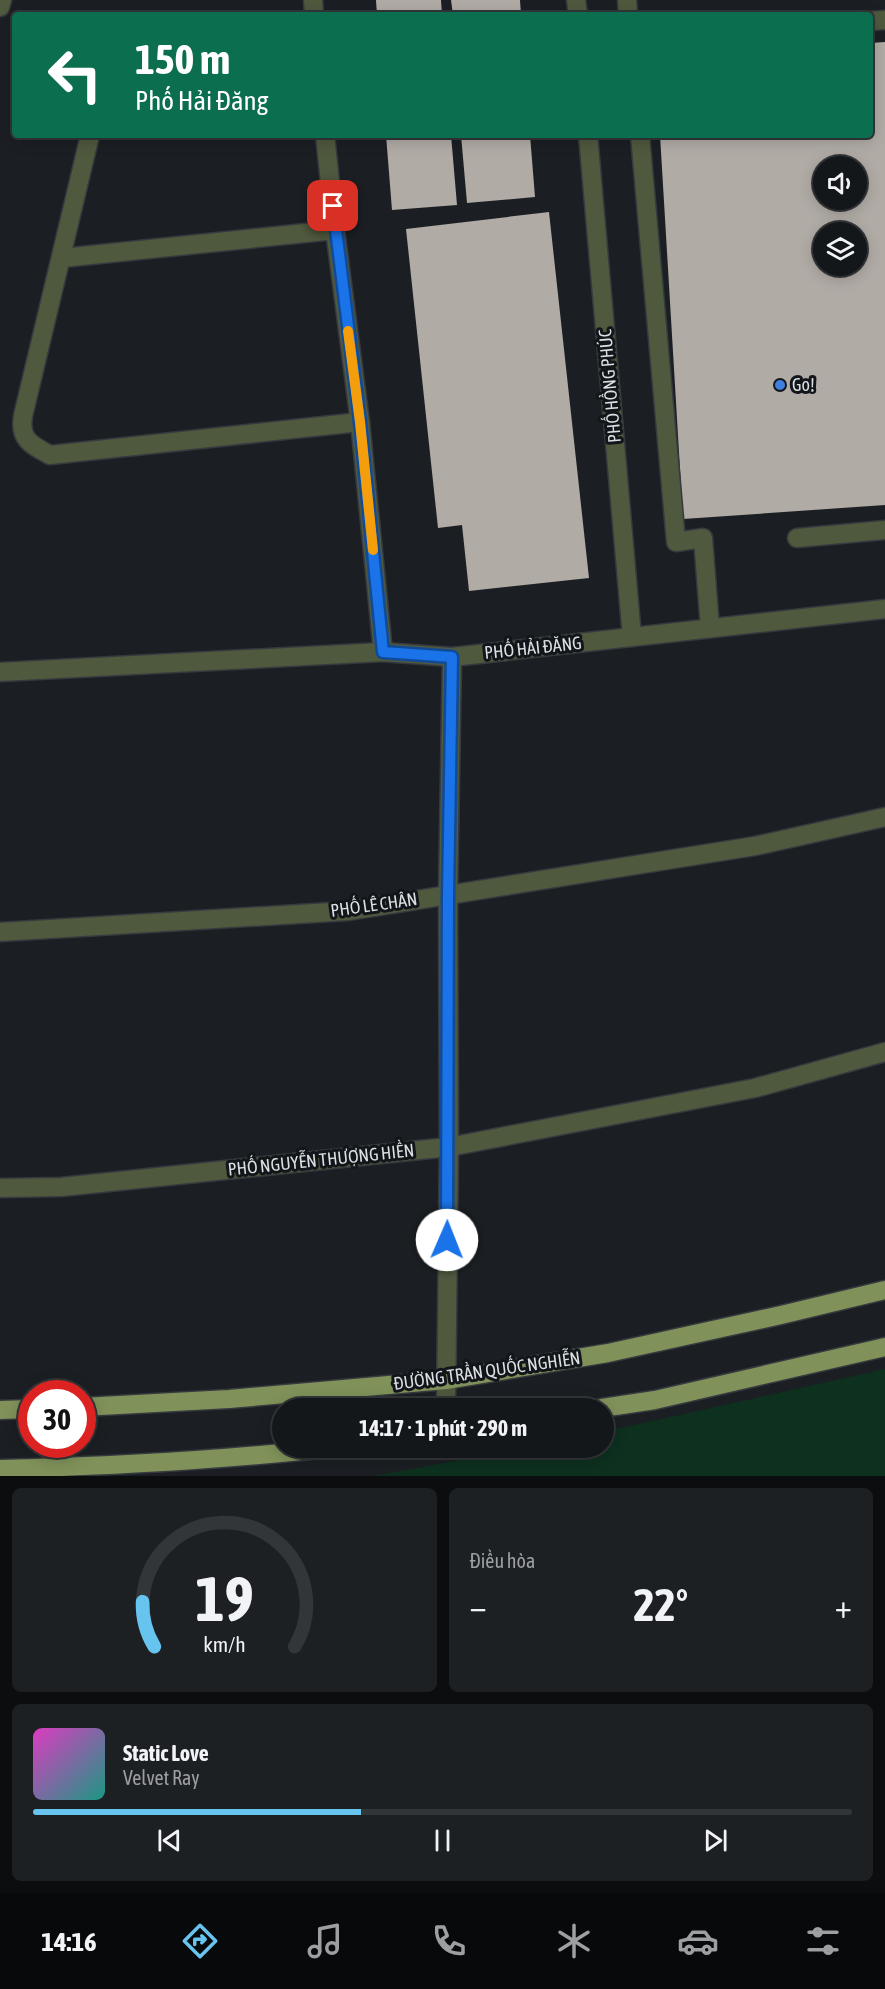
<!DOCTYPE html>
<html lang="vi">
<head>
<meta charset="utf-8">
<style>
  :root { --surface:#14171a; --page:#1d2023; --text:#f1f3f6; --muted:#9d9fa2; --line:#333639; --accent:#67c4ef }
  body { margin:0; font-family:"Asap Condensed",sans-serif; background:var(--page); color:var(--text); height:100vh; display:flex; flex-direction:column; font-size:22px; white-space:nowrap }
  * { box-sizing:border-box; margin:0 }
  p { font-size:20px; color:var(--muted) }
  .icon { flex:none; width:33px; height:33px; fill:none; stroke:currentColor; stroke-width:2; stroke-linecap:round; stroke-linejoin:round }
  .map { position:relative; height:1476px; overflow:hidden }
  .sheet { display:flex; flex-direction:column; gap:12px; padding:12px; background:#0b0d0e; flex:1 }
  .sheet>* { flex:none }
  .guide { position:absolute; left:12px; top:12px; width:861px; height:126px; border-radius:6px; box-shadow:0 3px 15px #0003,0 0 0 2px var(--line); background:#0b6e4f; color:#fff; overflow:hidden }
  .buttons { position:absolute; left:813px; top:156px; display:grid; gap:12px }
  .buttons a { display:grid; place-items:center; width:54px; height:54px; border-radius:50%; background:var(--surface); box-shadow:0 3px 15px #0003,0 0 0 2px var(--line); font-size:30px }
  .speed { position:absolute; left:18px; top:1380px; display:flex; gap:12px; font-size:30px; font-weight:700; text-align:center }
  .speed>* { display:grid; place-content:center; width:78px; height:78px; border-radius:50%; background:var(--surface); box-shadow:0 3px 15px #0003,0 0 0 2px var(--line); line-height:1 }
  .speed .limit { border:9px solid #d22; background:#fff; color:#111 }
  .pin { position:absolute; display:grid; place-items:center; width:51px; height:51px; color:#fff; margin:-26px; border-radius:12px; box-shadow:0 3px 9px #0006 }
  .me { position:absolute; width:66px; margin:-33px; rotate:1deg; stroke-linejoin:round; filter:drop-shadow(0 0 4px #0008) }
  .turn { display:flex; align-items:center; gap:21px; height:126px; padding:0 24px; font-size:27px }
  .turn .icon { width:78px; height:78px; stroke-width:2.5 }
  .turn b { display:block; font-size:42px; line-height:51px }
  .big { font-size:45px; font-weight:700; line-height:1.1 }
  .sheet .card { flex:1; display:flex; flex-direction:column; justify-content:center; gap:9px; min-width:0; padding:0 21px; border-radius:9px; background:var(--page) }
  .sheet .dial { align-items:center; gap:0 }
  .dial svg { height:156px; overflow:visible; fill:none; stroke:var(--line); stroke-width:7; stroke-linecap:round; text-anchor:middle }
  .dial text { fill:var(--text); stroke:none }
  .song { display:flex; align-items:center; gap:18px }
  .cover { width:72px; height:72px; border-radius:9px; background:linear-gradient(135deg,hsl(310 70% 55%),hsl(170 70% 35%)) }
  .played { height:6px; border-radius:3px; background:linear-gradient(90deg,var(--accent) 40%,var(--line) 40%) }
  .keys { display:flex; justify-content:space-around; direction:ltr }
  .heat { display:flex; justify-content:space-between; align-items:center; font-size:33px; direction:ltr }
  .sheet .tiles { flex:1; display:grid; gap:12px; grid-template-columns:1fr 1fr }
  .card:last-child { grid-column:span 2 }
  .trip { position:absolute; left:272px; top:1398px; width:342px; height:60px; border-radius:30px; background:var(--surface); box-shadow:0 3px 15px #0003,0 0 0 2px var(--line); font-weight:700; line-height:60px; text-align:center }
  .menu { display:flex; height:96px; justify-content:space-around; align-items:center; background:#08090a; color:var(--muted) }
  .menu .icon { width:42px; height:42px }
  .menu .on { color:var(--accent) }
  .menu b { font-size:27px; color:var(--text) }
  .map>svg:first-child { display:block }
  .green { fill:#0d301f }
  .building { fill:#b0aba5; fill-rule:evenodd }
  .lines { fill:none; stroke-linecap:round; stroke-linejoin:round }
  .minor-casing { stroke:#363a3e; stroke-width:21 }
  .major-casing { stroke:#363a3e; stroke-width:21 }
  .minor { stroke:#4f593e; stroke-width:18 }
  .major { stroke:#80925a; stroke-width:18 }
  .route-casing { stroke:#114b97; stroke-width:15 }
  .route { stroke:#1a73e8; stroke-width:10 }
  .slow { stroke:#f59e0b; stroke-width:10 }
  .shop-dot { fill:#3f7fe0; stroke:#12161a; stroke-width:2 }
  .labels { text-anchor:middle; stroke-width:6; stroke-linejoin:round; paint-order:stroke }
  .poi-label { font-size:18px; fill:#dcdfe2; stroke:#12161a; text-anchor:start }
  .street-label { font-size:18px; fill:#dcdfe2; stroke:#12161a }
</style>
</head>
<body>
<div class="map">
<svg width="885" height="1476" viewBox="0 0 885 1476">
  <rect width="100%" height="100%" fill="#1b1f23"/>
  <polygon class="green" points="885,1369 885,1476 373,1476 525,1448 603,1448 603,1432"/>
  <g class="building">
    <polygon points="376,0 441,0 442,15 377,15"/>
    <polygon points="451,0 520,0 521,15 453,15"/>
    <path d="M885 42V505L683 519 660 135H870V43ZM824 166H856V200H824ZM824 232H856V266H824Z"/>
    <polygon points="386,135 451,135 457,205 392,210"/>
    <polygon points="461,135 530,135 535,197 467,203"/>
    <polygon points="549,212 589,578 469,591 462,525 438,528 406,229"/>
  </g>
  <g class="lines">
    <g class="minor-casing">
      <g id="minor">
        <polyline points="313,0 314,15"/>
        <polyline points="576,0 578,15"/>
        <polyline points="627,0 628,15"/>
        <polyline points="0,7 2,0"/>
        <polyline points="870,21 885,20"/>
        <path d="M90 135 23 416C19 439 31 445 50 455L360 422"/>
        <polyline points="325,135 335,230 360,422 383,652"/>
        <polyline points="588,135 632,637"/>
        <polyline points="640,135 676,542 703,538 710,628"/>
        <polyline points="62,258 335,230"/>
        <polyline points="797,538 885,530"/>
        <polyline points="0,672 383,652 452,657 885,609"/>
        <polyline points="0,932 348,911 755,846 885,817"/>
        <polyline points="0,1188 61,1187 449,1147 755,1088 885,1052"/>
        <polyline points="446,1408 449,1147 448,895 452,657"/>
      </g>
    </g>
    <g class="major-casing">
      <g id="major">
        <polyline points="82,1407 229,1399 446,1380 608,1353 781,1315 885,1290"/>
        <polyline points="602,1408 655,1400 885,1347"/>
        <polyline points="0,1410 32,1409"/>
        <path d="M0 1469C109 1466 218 1461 327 1448"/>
      </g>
    </g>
    <use href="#minor" class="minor"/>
    <use href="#major" class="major"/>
  </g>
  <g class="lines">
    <g class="route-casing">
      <polyline id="route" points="333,206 360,422 383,652 452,657 448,895 447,1240"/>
    </g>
    <use href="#route" class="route"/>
    <polyline class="slow" points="348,331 360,422 373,550"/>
  </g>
  <circle class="shop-dot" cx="780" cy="385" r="6"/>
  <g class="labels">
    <g class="poi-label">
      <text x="792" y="391">Go!</text>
    </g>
    <g class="street-label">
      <text transform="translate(610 386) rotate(-95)" y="6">PHỐ HỒNG PHÚC</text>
      <text transform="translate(533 648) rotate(-6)" y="6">PHỐ HẢI ĐĂNG</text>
      <text transform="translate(374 905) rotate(-8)" y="6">PHỐ LÊ CHÂN</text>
      <text transform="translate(321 1160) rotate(-6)" y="6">PHỐ NGUYỄN THƯỢNG HIỀN</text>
      <text transform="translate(487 1371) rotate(-8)" y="6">ĐƯỜNG TRẦN QUỐC NGHIỄN</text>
    </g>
  </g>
</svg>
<div class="buttons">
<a><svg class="icon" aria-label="sound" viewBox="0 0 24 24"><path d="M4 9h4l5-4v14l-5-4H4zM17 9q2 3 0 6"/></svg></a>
<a><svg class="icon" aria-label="layers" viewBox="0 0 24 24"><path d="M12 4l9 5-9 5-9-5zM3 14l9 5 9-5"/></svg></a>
</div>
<div class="speed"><div class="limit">30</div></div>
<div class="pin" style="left:333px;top:206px;background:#d93025"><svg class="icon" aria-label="arrive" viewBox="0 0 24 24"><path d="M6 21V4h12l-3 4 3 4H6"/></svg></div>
<svg class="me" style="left:447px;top:1240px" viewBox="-20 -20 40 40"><circle r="19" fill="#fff"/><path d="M0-13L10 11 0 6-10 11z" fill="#1a73e8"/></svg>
<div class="trip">14:17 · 1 phút · 290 m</div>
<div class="guide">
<div class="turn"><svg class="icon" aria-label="left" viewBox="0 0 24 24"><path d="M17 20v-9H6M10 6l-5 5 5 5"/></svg><div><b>150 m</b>Phố Hải Đăng</div></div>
</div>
</div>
<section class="sheet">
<div class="tiles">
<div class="card dial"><svg viewBox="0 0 100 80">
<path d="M14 69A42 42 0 1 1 86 69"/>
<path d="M14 69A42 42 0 0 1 8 46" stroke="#67c4ef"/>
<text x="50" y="56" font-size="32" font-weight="700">19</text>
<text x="50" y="72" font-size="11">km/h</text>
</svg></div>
<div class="card"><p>Điều hòa</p>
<div class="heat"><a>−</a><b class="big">22°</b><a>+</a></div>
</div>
<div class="card">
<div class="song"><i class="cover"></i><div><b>Static Love</b><p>Velvet Ray</p></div></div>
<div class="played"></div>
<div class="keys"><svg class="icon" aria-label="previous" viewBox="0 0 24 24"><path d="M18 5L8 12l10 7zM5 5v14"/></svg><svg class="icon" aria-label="pause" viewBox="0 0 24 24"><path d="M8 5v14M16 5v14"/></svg><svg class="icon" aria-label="next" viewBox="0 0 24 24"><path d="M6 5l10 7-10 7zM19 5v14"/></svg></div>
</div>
</div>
</section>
<nav class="menu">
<b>14:16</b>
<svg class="icon on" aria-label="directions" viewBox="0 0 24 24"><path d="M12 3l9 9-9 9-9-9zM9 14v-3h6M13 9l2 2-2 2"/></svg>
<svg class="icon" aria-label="music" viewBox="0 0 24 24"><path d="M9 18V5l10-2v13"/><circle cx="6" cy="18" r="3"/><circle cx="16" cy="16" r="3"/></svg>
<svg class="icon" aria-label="phone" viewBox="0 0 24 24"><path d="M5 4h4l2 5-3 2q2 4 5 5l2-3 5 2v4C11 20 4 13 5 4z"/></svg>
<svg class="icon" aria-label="climate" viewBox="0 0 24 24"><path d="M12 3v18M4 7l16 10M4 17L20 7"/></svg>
<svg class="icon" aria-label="car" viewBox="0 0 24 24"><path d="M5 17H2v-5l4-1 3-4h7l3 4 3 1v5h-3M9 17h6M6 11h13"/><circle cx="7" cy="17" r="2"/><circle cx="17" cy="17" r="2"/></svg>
<svg class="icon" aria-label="filters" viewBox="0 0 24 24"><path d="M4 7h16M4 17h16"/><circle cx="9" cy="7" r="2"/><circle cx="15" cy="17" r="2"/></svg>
</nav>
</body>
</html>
